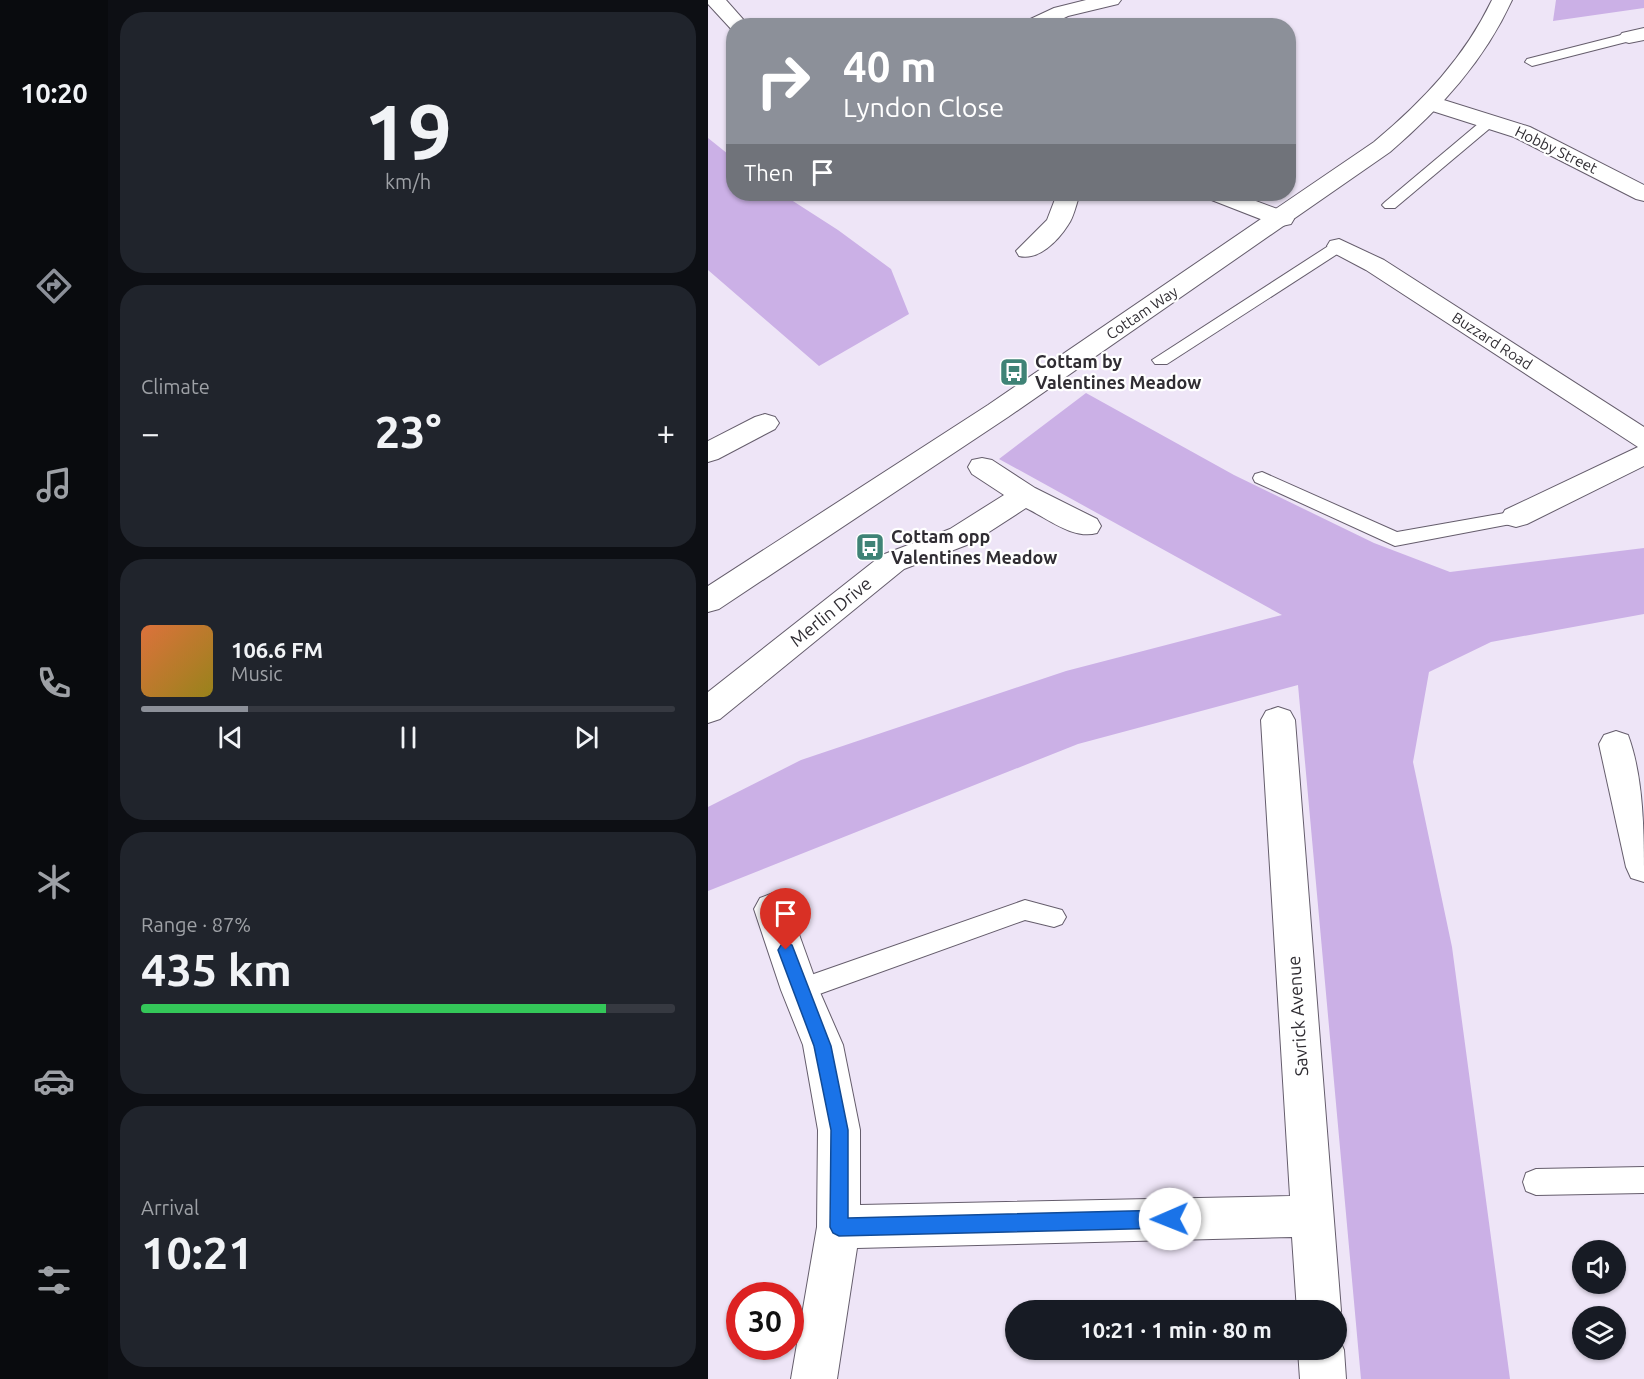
<!DOCTYPE html>
<html lang="en">
<head>
<meta charset="utf-8">
<style>
  :root { --surface:#171b24; --page:#20242c; --text:#f1f3f6; --muted:#9ea1a6; --line:#363941; --accent:#8c9099 }
  body { margin:0; font-family:Ubuntu,sans-serif; background:var(--page); color:var(--text); height:100vh; display:flex; flex-direction:column; font-size:22px; white-space:nowrap }
  * { box-sizing:border-box; margin:0 }
  p { font-size:20px; color:var(--muted) }
  .icon { flex:none; width:33px; height:33px; fill:none; stroke:currentColor; stroke-width:2; stroke-linecap:round; stroke-linejoin:round }
  .map { position:relative; flex:1; overflow:hidden }
  .panel { display:flex; flex-direction:column; gap:12px; padding:12px; background:#0d0f14; width:600px }
  .panel>* { flex:none }
  .banner { position:absolute; left:18px; top:18px; width:570px; height:183px; border-radius:24px; box-shadow:0 2px 4px #0004; background:#8c9099; color:#fff; overflow:hidden }
  .tools { position:absolute; left:864px; top:1240px; display:grid; gap:12px }
  .tools a { display:grid; place-items:center; width:54px; height:54px; border-radius:50%; background:var(--surface); box-shadow:0 2px 4px #0004; font-size:30px }
  .speed { position:absolute; left:18px; top:1282px; display:flex; gap:12px; font-size:30px; font-weight:700; text-align:center }
  .speed>* { display:grid; place-content:center; width:78px; height:78px; border-radius:50%; background:var(--surface); box-shadow:0 2px 4px #0004; line-height:1 }
  .speed .limit { border:9px solid #d22; background:#fff; color:#111 }
  .pin { position:absolute; display:grid; place-items:center; width:51px; height:51px; color:#fff; margin:-62px -26px; border-radius:50% 50% 50% 0; rotate:-45deg; box-shadow:0 0 6px #0007 }
  .pin .icon { rotate:45deg }
  .me { position:absolute; width:66px; margin:-33px; rotate:269deg; stroke-linejoin:round; filter:drop-shadow(0 0 4px #0008) }
  .turn { display:flex; align-items:center; gap:21px; height:126px; padding:0 18px; font-size:27px }
  .turn .icon { width:78px; height:78px; stroke-width:2.5 }
  .turn b { display:block; font-size:42px; line-height:51px }
  .then { display:flex; align-items:center; height:57px; padding:0 18px; background:#0003; gap:12px; font-size:22px }
  .big { font-size:45px; font-weight:700; line-height:1.1 }
  .panel .card { flex:1; display:flex; flex-direction:column; justify-content:center; gap:9px; min-width:0; padding:0 21px; border-radius:24px; background:var(--page) }
  .panel .dial { align-items:center; gap:0 }
  .dial b { font-size:78px; line-height:1 }
  .song { display:flex; align-items:center; gap:18px }
  .cover { width:72px; height:72px; border-radius:9px; background:linear-gradient(135deg,hsl(20 70% 55%),hsl(50 70% 35%)) }
  .played { height:6px; border-radius:3px; background:linear-gradient(90deg,var(--accent) 20%,var(--line) 20%) }
  .keys { display:flex; justify-content:space-around; direction:ltr }
  .heat { display:flex; justify-content:space-between; align-items:center; font-size:33px; direction:ltr }
  .charge { height:9px; border-radius:4px; background:linear-gradient(90deg,#34c759 87%,var(--line) 0) }
  .trip { position:absolute; left:297px; top:1300px; width:342px; height:60px; border-radius:30px; background:var(--surface); box-shadow:0 2px 4px #0004; font-weight:700; line-height:60px; text-align:center }
  main { display:flex; flex:1; min-height:0 }
  .tab-bar { display:flex; flex-direction:column; width:108px; justify-content:space-around; align-items:center; background:#090b0e; color:var(--muted) }
  .tab-bar .icon { width:42px; height:42px }
  .tab-bar .active { color:var(--accent) }
  .tab-bar b { font-size:27px; color:var(--text) }
  .map>svg:first-child { display:block }
  .green { fill:#cbb0e6 }
  .lines { fill:none; stroke-linecap:round; stroke-linejoin:round }
  .service-casing { stroke:#655d6c; stroke-width:2 }
  .minor-casing { stroke:#655d6c; stroke-width:2 }
  .secondary-casing { stroke:#655d6c; stroke-width:2 }
  .service { fill:#fff; fill-rule:evenodd }
  .minor { fill:#fff; fill-rule:evenodd }
  .secondary { fill:#fff; fill-rule:evenodd }
  .route { fill:#1a73e8; stroke:#114b97; stroke-width:1.5 }
  .labels { text-anchor:middle; stroke-width:4.5; stroke-linejoin:round; paint-order:stroke }
  .far-street-label { font-size:15px; fill:#302d33; stroke:#fff }
  .poi-label { font-size:18px; font-weight:bold; fill:#302d33; stroke:#fff; text-anchor:start }
  .street-label { font-size:18px; fill:#302d33; stroke:#fff }
</style>
</head>
<body>
<main>
<nav class="tab-bar">
<b>10:20</b>
<svg class="icon active" aria-label="directions" viewBox="0 0 24 24"><path d="M12 3l9 9-9 9-9-9zM9 14v-3h6M13 9l2 2-2 2"/></svg>
<svg class="icon" aria-label="music" viewBox="0 0 24 24"><path d="M9 18V5l10-2v13"/><circle cx="6" cy="18" r="3"/><circle cx="16" cy="16" r="3"/></svg>
<svg class="icon" aria-label="phone" viewBox="0 0 24 24"><path d="M5 4h4l2 5-3 2q2 4 5 5l2-3 5 2v4C11 20 4 13 5 4z"/></svg>
<svg class="icon" aria-label="climate" viewBox="0 0 24 24"><path d="M12 3v18M4 7l16 10M4 17L20 7"/></svg>
<svg class="icon" aria-label="car" viewBox="0 0 24 24"><path d="M5 17H2v-5l4-1 3-4h7l3 4 3 1v5h-3M9 17h6M6 11h13"/><circle cx="7" cy="17" r="2"/><circle cx="17" cy="17" r="2"/></svg>
<svg class="icon" aria-label="filters" viewBox="0 0 24 24"><path d="M4 7h16M4 17h16"/><circle cx="9" cy="7" r="2"/><circle cx="15" cy="17" r="2"/></svg>
</nav>
<section class="panel">
<div class="card dial"><b>19</b><p>km/h</p></div>
<div class="card"><p>Climate</p>
<div class="heat"><a>−</a><b class="big">23°</b><a>+</a></div>
</div>
<div class="card">
<div class="song"><i class="cover"></i><div><b>106.6 FM</b><p>Music</p></div></div>
<div class="played"></div>
<div class="keys"><svg class="icon" aria-label="previous" viewBox="0 0 24 24"><path d="M18 5L8 12l10 7zM5 5v14"/></svg><svg class="icon" aria-label="pause" viewBox="0 0 24 24"><path d="M8 5v14M16 5v14"/></svg><svg class="icon" aria-label="next" viewBox="0 0 24 24"><path d="M6 5l10 7-10 7zM19 5v14"/></svg></div>
</div>
<div class="card"><p>Range · 87%</p><b class="big">435 km</b><div class="charge"></div></div>
<div class="card"><p>Arrival</p><b class="big">10:21</b></div>
</section>
<div class="map">
<svg width="936" height="1379" viewBox="0 0 936 1379">
  <rect width="100%" height="100%" fill="#eee5f7"/>
  <g class="green">
    <polygon points="848,0 936,0 936,8 845,21"/>
    <polygon points="0,138 25,158 26,194 74,194 130,230 183,269 201,314 111,366 0,270"/>
    <polygon points="378,393 526,475 666,543 742,572 936,548 936,614 783,642 721,672 705,762 744,947 802,1379 653,1379 590,685 370,744 0,891 0,807 93,760 358,671 574,615 291,459"/>
  </g>
  <g class="lines">
    <g class="service-casing">
      <g id="service">
        <polygon points="921,33 928,37 926,40 824,66 817,62 819,59"/>
        <polygon points="782,117 789,121 787,124 687,208 677,208 674,205 677,202 777,118"/>
        <polygon points="631,241 639,246 637,249 459,364 447,364 444,360 625,243"/>
        <polygon points="554,472 689,532 808,511 815,513 817,517 815,521 808,523 687,546 547,482 545,478 547,474"/>
        <polygon points="317,900 354,910 358,917 354,924 346,927 317,920 92,1001 83,998 80,990 83,982"/>
        <polygon points="936,1167 936,1193 828,1195 818,1191 815,1182 818,1173 828,1169"/>
      </g>
    </g>
    <g class="minor-casing">
      <g id="minor">
        <polygon points="0,0 18,0 41,26 26,26 24,30 0,4"/>
        <polygon points="378,0 413,0 410,4 360,16 340,26 313,26 316,22 346,8"/>
        <polygon points="936,28 936,40 921,43 914,41 911,37 914,33"/>
        <polygon points="723,96 822,127 936,185 936,201 928,199 806,137 715,108 712,103 715,98"/>
        <path d="M349 194H372C368 204 366 217 360 225 350 241 330 261 311 256L308 251 339 220Z"/>
        <polygon points="497,194 529,194 583,214 586,219 583,224 574,226 565,224 501,199"/>
        <polygon points="631,239 676,260 936,427 936,466 819,524 808,527 797,524 793,517 797,510 930,447 658,270 622,251 619,246 622,241"/>
        <polygon points="57,414 67,417 71,423 67,429 10,459 0,462 0,441 47,417"/>
        <path d="M274 458 284 460 327 488 389 519 393 526 389 533C365 540 339 518 318 508L264 543 196 569 12 719 0 723V692L174 555 242 529 296 495 264 474 260 467 264 460Z"/>
        <polygon points="570,707 582,711 587,720 633,1311 628,1323 628,1311 589,1311 584,1237 149,1248 129,1379 83,1379 109,1227 110,1130 95,1045 73,990 46,909 52,898 65,893 78,898 111,990 135,1045 152,1130 152,1205 582,1196 553,720 558,711"/>
        <path d="M908 731 920 735C936 778 936 834 936 882L923 878 918 867 891 744 896 735Z"/>
        <polygon points="629,1334 636,1350 638,1379 592,1379 590,1350 628,1350"/>
      </g>
    </g>
    <g class="secondary-casing">
      <path id="secondary" d="M784 0H804C776 61 733 108 682 152L300 417 11 609 0 612V586L280 405 666 142C715 101 756 58 784 0Z"/>
    </g>
    <use href="#service" class="service"/>
    <use href="#minor" class="minor"/>
    <use href="#secondary" class="secondary"/>
  </g>
  <polygon class="route" points="78,943 84,945 86,950 123,1046 140,1130 140,1218 462,1210 468,1213 471,1219 468,1225 462,1228 131,1236 125,1233 122,1227 123,1130 106,1046 70,950 73,945"/>
  <defs>
    <g id="bus-square" transform="scale(1.5)"><rect x="-9" y="-9" width="18" height="18" rx="4" fill="#3f8376" stroke="#fff"/><path d="M-5-6H5V4H4V6H2V4H-2V6H-4V4H-5ZM-3.5-4V0h7V-4ZM-3.5 1.2v1.5H-2V1.2ZM2 1.2v1.5H3.5V1.2Z" fill="#fff"/></g>
  </defs>
  <g fill-rule="evenodd">
    <use href="#bus-square" x="306" y="372"/>
    <use href="#bus-square" x="162" y="547"/>
  </g>
  <g class="labels">
    <g class="far-street-label">
      <text transform="translate(848 150) rotate(26)" y="5">Hobby Street</text>
      <text transform="translate(434 313) rotate(-34)" y="5">Cottam Way</text>
      <text transform="translate(784 341) rotate(33)" y="5">Buzzard Road</text>
    </g>
    <g class="poi-label">
      <text x="327" y="368">Cottam by<tspan x="327" dy="21">Valentines Meadow</tspan></text>
      <text x="183" y="543">Cottam opp<tspan x="183" dy="21">Valentines Meadow</tspan></text>
    </g>
    <g class="street-label">
      <text transform="translate(123 612) rotate(-39)" y="6">Merlin Drive</text>
      <text transform="translate(590 1016) rotate(-94)" y="6">Savrick Avenue</text>
    </g>
  </g>
</svg>
<div class="tools">
<a><svg class="icon" aria-label="sound" viewBox="0 0 24 24"><path d="M4 9h4l5-4v14l-5-4H4zM17 9q2 3 0 6"/></svg></a>
<a><svg class="icon" aria-label="layers" viewBox="0 0 24 24"><path d="M12 4l9 5-9 5-9-5zM3 14l9 5 9-5"/></svg></a>
</div>
<div class="speed"><div class="limit">30</div></div>
<div class="pin" style="left:78px;top:950px;background:#d93025"><svg class="icon" aria-label="arrive" viewBox="0 0 24 24"><path d="M6 21V4h12l-3 4 3 4H6"/></svg></div>
<svg class="me" style="left:462px;top:1219px" viewBox="-20 -20 40 40"><circle r="19" fill="#fff"/><path d="M0-13L10 11 0 6-10 11z" fill="#1a73e8"/></svg>
<div class="trip">10:21 · 1 min · 80 m</div>
<div class="banner">
<div class="turn"><svg class="icon" aria-label="right" viewBox="0 0 24 24"><path d="M7 20v-9h11M14 6l5 5-5 5"/></svg><div><b>40 m</b>Lyndon Close</div></div>
<div class="then">Then<svg class="icon" aria-label="arrive" viewBox="0 0 24 24"><path d="M6 21V4h12l-3 4 3 4H6"/></svg></div>
</div>
</div>
</main>
</body>
</html>
